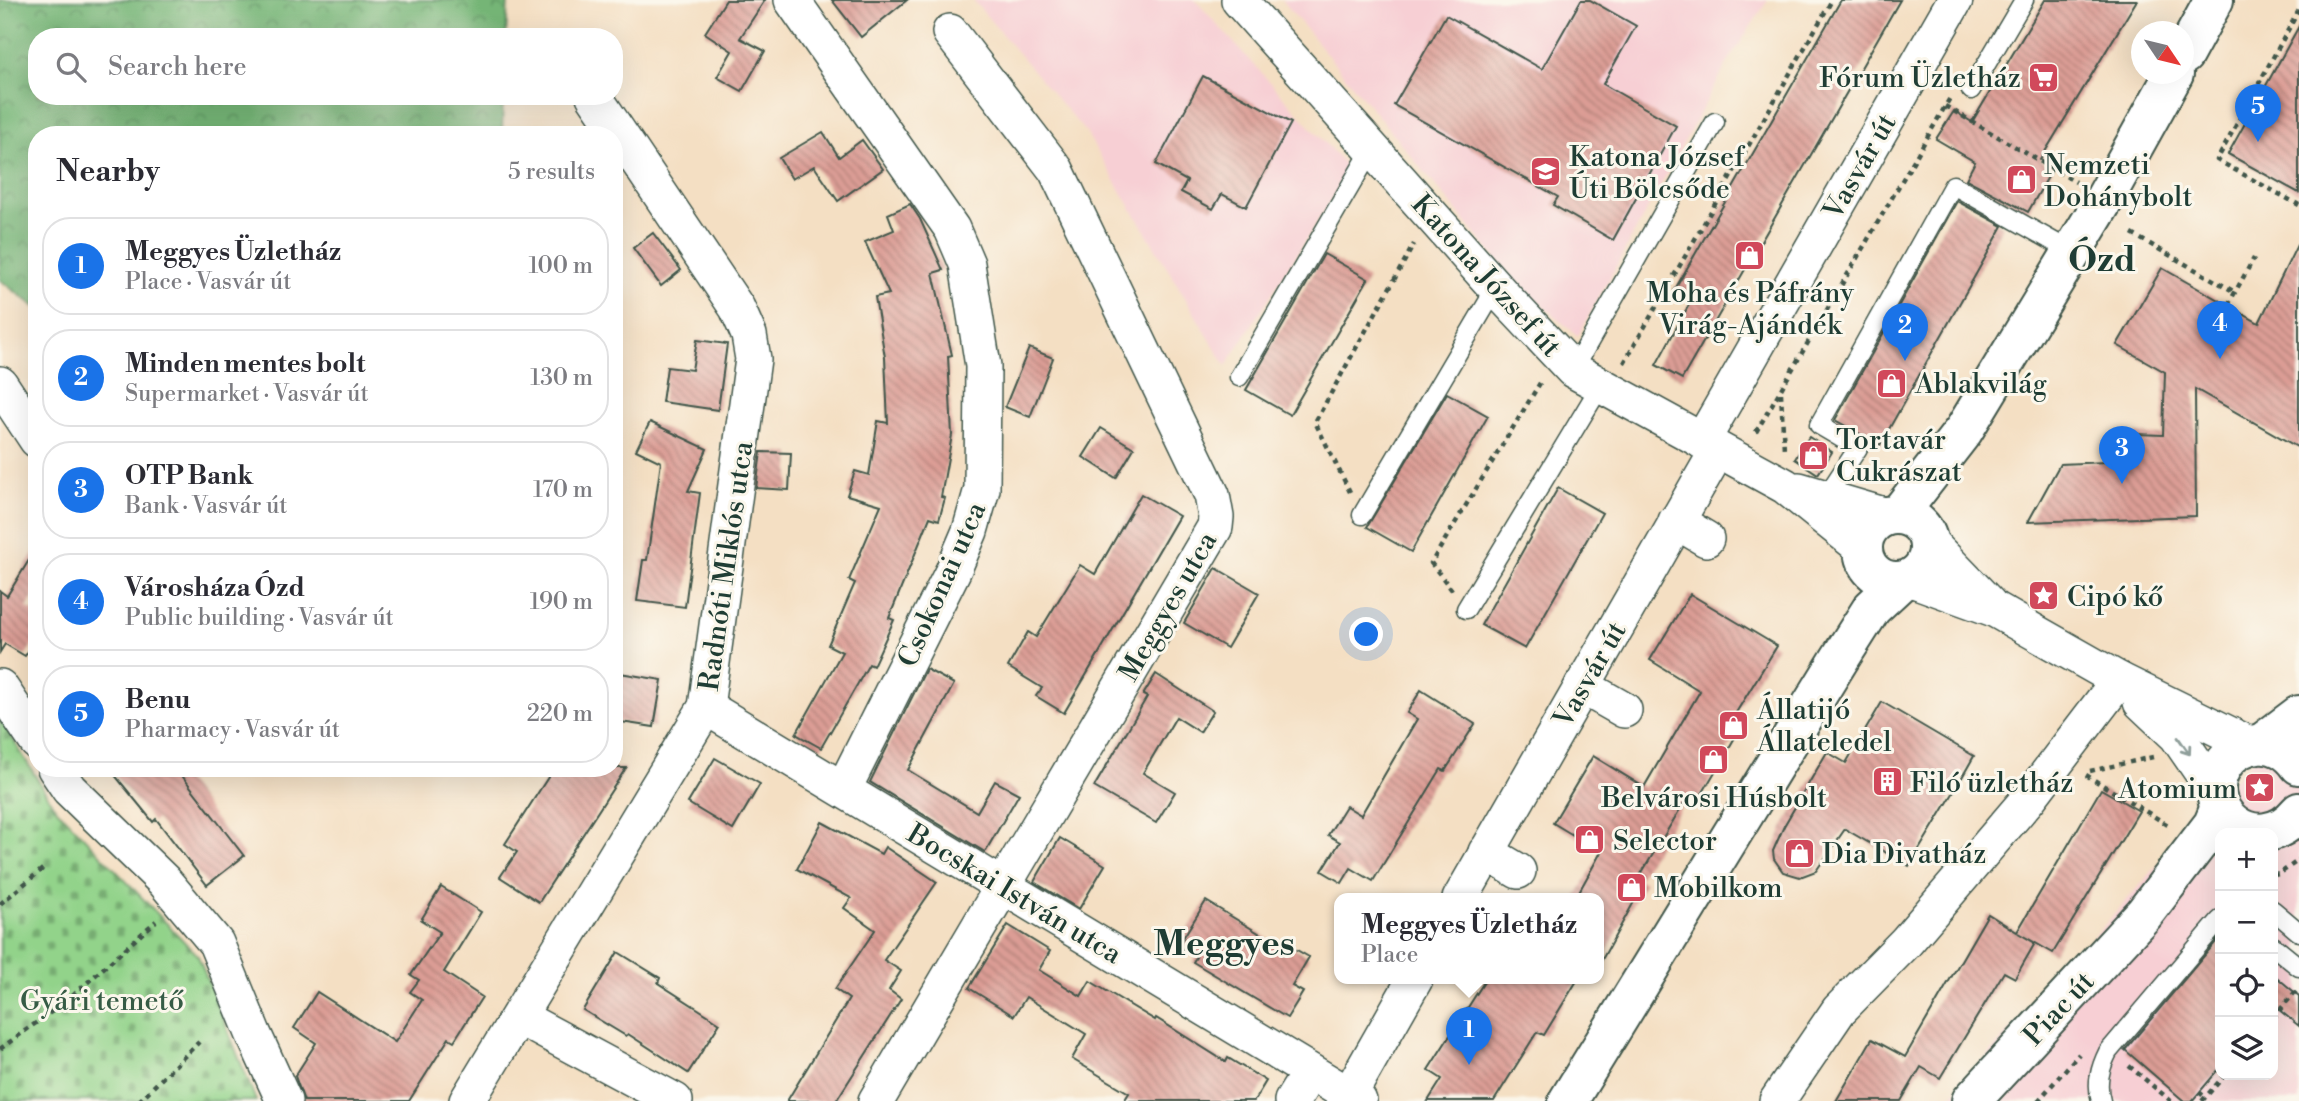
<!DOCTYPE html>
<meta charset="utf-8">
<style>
:root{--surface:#fff;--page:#f2f2f3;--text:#2b2b33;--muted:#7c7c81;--line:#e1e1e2;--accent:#1a73e8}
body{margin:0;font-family:"Libre Bodoni",serif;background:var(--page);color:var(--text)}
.controls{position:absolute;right:21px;bottom:21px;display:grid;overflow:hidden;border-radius:14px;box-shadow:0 7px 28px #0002}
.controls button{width:63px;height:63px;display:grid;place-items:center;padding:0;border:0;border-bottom:2px solid var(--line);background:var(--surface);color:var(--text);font:35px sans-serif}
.compass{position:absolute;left:2131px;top:21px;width:63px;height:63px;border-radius:50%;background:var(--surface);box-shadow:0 7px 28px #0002;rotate:125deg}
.you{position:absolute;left:1367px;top:635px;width:24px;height:24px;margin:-18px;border:5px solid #fff;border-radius:50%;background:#1a73e8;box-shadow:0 0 0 10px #1a73e833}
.badge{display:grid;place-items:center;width:46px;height:46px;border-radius:50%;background:var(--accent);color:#fff;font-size:23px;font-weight:700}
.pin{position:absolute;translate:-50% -58px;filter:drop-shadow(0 2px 4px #0008)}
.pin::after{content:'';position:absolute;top:37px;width:24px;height:21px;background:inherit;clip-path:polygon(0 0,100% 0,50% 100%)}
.popup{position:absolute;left:1334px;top:893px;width:270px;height:91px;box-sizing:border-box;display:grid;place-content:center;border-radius:14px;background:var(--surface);filter:drop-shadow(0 2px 5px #0005);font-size:23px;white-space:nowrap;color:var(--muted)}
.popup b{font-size:26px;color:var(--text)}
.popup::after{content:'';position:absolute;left:50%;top:100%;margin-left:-14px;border:14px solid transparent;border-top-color:var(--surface)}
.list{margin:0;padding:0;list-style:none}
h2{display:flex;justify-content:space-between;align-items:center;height:91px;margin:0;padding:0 28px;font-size:30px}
h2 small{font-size:23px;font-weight:400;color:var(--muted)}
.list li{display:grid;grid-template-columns:46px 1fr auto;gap:21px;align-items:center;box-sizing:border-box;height:98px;margin:0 14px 14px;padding:0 14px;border:2px solid var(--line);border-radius:28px}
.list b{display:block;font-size:26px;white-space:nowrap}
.list p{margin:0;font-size:23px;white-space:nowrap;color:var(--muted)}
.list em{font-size:23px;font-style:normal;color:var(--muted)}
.icon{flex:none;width:38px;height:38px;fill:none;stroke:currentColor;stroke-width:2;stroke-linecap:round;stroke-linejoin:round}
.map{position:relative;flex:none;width:2299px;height:1101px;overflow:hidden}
.search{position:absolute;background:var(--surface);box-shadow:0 7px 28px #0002;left:28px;top:28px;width:595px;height:77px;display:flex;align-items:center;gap:18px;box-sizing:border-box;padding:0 24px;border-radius:28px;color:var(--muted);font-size:26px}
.panel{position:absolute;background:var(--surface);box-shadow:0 7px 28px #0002;left:28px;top:126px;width:595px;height:651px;border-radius:28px}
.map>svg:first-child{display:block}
.built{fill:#f7cfd4;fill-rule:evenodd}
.forest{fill:url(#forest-crowns);stroke:#4a7955;stroke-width:2}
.cemetery{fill:url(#cemetery-stones);stroke:#58885f;stroke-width:2}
.building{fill:url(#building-back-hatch)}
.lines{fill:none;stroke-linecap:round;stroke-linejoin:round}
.service-casing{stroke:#3f5549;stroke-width:21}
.minor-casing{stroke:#3f5549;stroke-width:38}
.tertiary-casing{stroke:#3f5549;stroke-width:42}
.path{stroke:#3f5549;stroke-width:4.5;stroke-dasharray:5 5;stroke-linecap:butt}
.service{stroke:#fff;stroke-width:18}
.minor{stroke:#fff;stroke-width:35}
.tertiary{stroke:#fff;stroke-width:38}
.oneway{stroke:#8f9e9a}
.labels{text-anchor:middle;stroke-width:6;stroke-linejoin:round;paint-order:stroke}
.poi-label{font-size:28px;fill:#1f3d34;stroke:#fbf7ec;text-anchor:start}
.street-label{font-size:28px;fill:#1f3d34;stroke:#fbf7ec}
.park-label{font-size:28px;fill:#365b45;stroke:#fbf7ec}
.district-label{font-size:35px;font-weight:bold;fill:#1f3d34;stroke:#fbf7ec}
</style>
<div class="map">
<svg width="2299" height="1101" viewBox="0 0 2299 1101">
<defs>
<pattern id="forest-crowns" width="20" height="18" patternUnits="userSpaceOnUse" patternTransform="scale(1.75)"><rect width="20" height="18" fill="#75b576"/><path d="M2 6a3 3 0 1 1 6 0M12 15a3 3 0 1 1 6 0" fill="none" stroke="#5f9462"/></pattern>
<pattern id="cemetery-stones" width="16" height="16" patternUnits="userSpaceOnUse" patternTransform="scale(1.75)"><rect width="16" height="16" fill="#92d38a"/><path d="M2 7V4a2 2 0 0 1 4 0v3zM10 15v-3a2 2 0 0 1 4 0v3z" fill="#77ac72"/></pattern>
<pattern id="building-back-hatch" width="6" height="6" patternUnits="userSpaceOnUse" patternTransform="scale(1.75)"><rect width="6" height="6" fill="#dc9d95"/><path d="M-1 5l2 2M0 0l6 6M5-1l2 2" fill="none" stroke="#b2817a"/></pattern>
</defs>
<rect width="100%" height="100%" fill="#fbf7ec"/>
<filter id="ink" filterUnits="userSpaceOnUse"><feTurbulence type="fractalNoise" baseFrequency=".0143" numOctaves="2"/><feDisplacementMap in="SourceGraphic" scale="14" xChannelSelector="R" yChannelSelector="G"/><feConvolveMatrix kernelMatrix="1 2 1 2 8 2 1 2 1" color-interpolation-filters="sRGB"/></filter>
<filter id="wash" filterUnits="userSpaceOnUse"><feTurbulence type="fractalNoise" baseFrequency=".00686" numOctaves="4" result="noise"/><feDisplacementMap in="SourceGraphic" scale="28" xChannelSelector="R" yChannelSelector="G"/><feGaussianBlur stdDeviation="1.57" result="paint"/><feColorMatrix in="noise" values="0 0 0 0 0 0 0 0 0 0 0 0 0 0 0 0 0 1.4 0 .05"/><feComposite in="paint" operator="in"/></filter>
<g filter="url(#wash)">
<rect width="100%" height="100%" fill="#f4dfc3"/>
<!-- built -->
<g class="built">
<polygon points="973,0 1195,0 1350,170 1226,366 1087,134"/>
<polygon points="1282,0 1768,0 1729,60 1578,336 1517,284"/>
<path d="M2299 708V1101H1947ZM2220 833H2273V1075H2220Z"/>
</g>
<!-- forest -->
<polygon class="forest" points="0,0 508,0 506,37 37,37 37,96 503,96 502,135 37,135 37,308 0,280"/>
<!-- cemetery -->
<polygon class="cemetery" points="0,718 53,805 198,956 256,1101 0,1101"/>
<g id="blocks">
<!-- building -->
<g class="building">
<polygon points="726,0 765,0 740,38 765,51 742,91 717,77 732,51 705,33"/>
<polygon points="832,0 907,0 861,37"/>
<polygon points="1581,0 1590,0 1636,26 1603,84 1676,126 1613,240 1553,205 1558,197 1394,105 1446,15 1542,69"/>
<polygon points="1841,0 1900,0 1682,379 1656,365 1691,301 1674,291"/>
<polygon points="2045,0 2137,0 2040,160 2053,168 2028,212 1966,179 1975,162 1936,139 1954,111 1972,122"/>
<polygon points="2299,26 2299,193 2228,154"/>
<polygon points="1203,76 1291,123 1246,207 1222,194 1213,209 1181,192 1187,181 1156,164"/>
<polygon points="823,132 839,157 862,140 883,169 838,201 814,166 792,179 779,158"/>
<polygon points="1957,201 2003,226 1880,445 1835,420"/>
<polygon points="910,204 920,219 943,270 933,273 952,355 948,356 952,435 941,497 945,498 939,520 930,517 889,618 894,620 873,666 869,664 821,748 796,734 842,652 828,645 855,583 849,580 881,505 847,495 855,471 869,475 878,421 888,423 885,357 875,297 889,294 865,242 894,230 888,214"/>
<polygon points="653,233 681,270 661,286 633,248"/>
<polygon points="2299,241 2299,448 2195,389 2196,516 2028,522 2060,464 2131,461 2136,434 2163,435 2165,372 2117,345 2162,268 2259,323"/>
<polygon points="1324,254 1368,279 1290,415 1246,390"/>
<polygon points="697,340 727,344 718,410 662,402 667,367 692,370"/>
<polygon points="1029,348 1053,358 1030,417 1005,407"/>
<polygon points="1447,393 1488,416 1411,552 1367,527"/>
<polygon points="650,422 707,449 688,491 700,493 685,607 637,601 643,560 647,560 661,462 636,450"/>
<polygon points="1101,428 1134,448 1116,478 1083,457"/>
<polygon points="1809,437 1832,452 1818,474 1795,459"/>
<polygon points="761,452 791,453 789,490 756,488"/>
<polygon points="1558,488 1602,513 1525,649 1481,625"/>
<polygon points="1141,494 1179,516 1064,713 1036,696 1042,688 1008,667 1028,632 1036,637 1080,565 1095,574"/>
<polygon points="37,547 37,591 27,608 37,614 37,638 25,656 5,644 0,652 0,591 7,596"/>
<polygon points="1216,568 1259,593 1227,648 1184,623"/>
<polygon points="1690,594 1777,646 1734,716 1744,722 1695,806 1685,801 1638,879 1645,882 1599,965 1599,899 1575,899 1601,852 1553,823 1593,756 1644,787 1700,691 1650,660"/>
<polygon points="926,669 954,684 908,770 977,812 995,781 1019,794 985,852 870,782"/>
<polygon points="614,672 662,680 654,727 614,721"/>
<polygon points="1156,674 1213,711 1200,732 1176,717 1143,773 1175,792 1156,823 1094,787 1147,697 1143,695"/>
<polygon points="1421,690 1475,724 1445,771 1441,769 1373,881 1351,868 1342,883 1322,871 1340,842 1328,835 1346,806 1361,815 1417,719 1407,713"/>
<polygon points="1882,702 1974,756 1952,795 1909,866 1845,829 1816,871 1800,877 1783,872 1774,859 1773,851 1784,826 1827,752 1846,763"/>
<polygon points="715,758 760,784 733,830 688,803"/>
<polygon points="109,768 176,768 244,856 207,885 156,819 153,822"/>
<polygon points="554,768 626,768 539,902 500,877 517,852 505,844"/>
<polygon points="2101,789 2139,811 2053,953 2018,933 2035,943 2015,978 2004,972 1940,1078 1921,1067 1901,1101 1836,1101 1872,1039 1905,1057 1988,914 2017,932"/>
<polygon points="822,822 881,854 885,847 937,882 884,960 901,971 889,990 901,999 836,1101 787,1101 849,999 835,989 875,930 844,908 851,898 797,869"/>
<polygon points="1060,838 1105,865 1079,909 1034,882"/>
<polygon points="441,887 481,912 444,972 482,997 454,1041 449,1038 409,1101 304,1101 295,1076 316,1043 294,1028 317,992 395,1042 422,1000 410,992 419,980 411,975 440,932 421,920"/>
<polygon points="1206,901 1272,941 1274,937 1309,957 1292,986 1303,992 1287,1018 1193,962 1196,957 1178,946"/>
<polygon points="1008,925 1050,951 1039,970 1081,996 1090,981 1155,1020 1156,1018 1226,1062 1228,1058 1266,1081 1254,1101 1124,1101 1129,1093 1072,1059 1086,1034 1026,997 1014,1016 969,988"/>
<polygon points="2220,937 2220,1068 2192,1101 2184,1101 2125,1050"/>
<polygon points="618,952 660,978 658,983 720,1023 688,1073 628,1034 626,1036 583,1010"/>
<polygon points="2273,974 2299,996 2299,1026 2273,1005"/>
<polygon points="1486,979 1578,979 1544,1035 1537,1032 1494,1101 1428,1101 1442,1079 1428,1070"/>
</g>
</g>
</g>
<g filter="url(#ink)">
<use href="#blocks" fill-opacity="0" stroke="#3f5549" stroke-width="2"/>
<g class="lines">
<defs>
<g id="service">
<polyline points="1971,90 2024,0"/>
<polyline points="1573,370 1715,122"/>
<polyline points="1239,377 1372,149"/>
<polyline points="1833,486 1858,448 1819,425 1953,185 2072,252"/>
<polyline points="1362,515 1496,288"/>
<polyline points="1466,609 1601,385"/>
<polyline points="2273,910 2299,932"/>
<polyline points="2273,946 2299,967"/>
<path d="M2101 1101C2096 1083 2100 1068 2108 1052L2220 920"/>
</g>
<g id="minor">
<polyline points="792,0 952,229 967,264 983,366 982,489 970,531 953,571 844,788"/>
<polyline points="1239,0 1506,299 1573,370 1785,486 1863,549"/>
<polyline points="0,384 37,440"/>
<polyline points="1702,441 1955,0"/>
<polyline points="1799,490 1887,516"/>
<polyline points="1676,521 1706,539"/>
<polyline points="1929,542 1989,604"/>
<polyline points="1911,579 1994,609 2119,680 2251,745"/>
<polyline points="1582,686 1624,710"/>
<polyline points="0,687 37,742"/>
<polyline points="2141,702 2177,736 2217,794"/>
<polyline points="706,707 1359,1101"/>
<polyline points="55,768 69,789 164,881 216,943 253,1033 284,1101"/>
<polyline points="1486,852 1518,871"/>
<polyline points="1460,899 1718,450"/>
<polyline points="519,1017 675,1101"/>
<polyline points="1349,1095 1415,979"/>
<polyline points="467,1101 706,707 753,359 749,335 737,308 594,96"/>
<polyline points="876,1101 1215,527 1216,517 1212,495 1056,170 950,32"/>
<polyline points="1292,1101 1310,1072"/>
<polyline points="1777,1101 1839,1010 1906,942 2029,798 2119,680"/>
</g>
<g id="tertiary">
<polyline points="2184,55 2214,0"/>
<circle cx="1896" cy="548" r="33"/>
<polyline points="1898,515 1964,430 2105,198 2174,74"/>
<polyline points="2262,743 2299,715"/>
<path d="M2299 765C2290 752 2275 742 2258 744 2246 745 2234 751 2226 761 2191 807 2256 864 2299 812"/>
<polyline points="1568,1101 1839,660 1872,608 1900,582"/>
<polyline points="1971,1101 2144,914 2213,824 2220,807"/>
</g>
</defs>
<!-- service casing -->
<use href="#service" class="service-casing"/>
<!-- minor casing -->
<use href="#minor" class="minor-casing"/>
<!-- tertiary casing -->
<use href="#tertiary" class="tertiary-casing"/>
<!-- path -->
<g class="path">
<polyline points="2299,10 2217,160 2299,205"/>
<polyline points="1945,106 2076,182"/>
<polyline points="2132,234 2235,292"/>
<polyline points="2228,305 2254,258"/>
<polyline points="1624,363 1832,0"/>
<polyline points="1781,393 1784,450"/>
<polyline points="1756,432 1950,98"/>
<polyline points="1350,492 1315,422 1414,244"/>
<polyline points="1452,590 1431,563 1540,383"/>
<polyline points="2090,771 2153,757"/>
<polyline points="2086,775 2168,825"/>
<polyline points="2273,875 2279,874 2299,860"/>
<polyline points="0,904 45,867"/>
<polyline points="2273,1018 2296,991"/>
<polyline points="0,1049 69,999 156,921"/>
<polyline points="2129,1066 2171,1101"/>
<polyline points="2199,1092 2205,1097"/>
<polyline points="139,1101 199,1042"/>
<polyline points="2038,1101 2079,1054"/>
<polyline points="2202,1101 2225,1075"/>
</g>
<!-- service -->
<use href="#service" class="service"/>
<!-- minor -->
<use href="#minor" class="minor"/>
<!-- tertiary -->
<use href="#tertiary" class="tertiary"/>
</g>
<!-- one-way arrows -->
<defs><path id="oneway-shaft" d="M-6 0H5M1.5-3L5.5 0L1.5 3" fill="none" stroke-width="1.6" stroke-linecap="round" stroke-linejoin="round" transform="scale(1.75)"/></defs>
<use class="oneway" href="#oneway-shaft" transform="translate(2184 746) rotate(55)"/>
</g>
<!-- icons -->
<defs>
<symbol id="supermarket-square" viewBox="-11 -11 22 22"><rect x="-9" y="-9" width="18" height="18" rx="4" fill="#d1495b" stroke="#fbf7ec"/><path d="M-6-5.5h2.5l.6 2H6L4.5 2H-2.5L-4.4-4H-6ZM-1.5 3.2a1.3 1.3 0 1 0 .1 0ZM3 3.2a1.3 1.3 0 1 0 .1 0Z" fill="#fff"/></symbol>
<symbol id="school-square" viewBox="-11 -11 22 22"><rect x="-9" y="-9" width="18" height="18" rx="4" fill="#d1495b" stroke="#fbf7ec"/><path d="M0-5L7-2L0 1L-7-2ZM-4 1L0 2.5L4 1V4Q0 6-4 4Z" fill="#fff"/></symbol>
<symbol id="shop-square" viewBox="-11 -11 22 22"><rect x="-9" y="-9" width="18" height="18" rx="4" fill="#d1495b" stroke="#fbf7ec"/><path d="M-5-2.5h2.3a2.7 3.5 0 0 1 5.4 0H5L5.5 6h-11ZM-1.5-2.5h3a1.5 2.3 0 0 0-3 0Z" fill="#fff"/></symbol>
<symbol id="sight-square" viewBox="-11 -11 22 22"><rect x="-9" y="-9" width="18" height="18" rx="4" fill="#d1495b" stroke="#fbf7ec"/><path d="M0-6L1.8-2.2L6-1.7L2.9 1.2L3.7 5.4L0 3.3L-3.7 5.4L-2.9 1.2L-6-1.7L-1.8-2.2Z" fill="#fff"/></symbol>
<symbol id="building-square" viewBox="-11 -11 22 22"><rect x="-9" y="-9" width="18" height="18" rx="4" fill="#d1495b" stroke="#fbf7ec"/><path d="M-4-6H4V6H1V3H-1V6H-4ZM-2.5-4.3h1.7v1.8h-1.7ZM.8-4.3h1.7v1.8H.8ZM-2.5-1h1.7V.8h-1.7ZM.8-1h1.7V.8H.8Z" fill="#fff"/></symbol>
</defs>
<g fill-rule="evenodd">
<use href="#supermarket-square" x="2026" y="60" width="35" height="35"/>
<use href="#school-square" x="1528" y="154" width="35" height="35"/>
<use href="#shop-square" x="2004" y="162" width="35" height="35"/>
<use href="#shop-square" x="1732" y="238" width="35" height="35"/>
<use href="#shop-square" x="1874" y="366" width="35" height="35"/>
<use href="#shop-square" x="1796" y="438" width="35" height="35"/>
<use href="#sight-square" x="2026" y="578" width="35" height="35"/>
<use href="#shop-square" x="1716" y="708" width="35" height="35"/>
<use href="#shop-square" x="1696" y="742" width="35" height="35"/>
<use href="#building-square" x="1870" y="764" width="35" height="35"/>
<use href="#sight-square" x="2242" y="770" width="35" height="35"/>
<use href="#shop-square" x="1572" y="822" width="35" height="35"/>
<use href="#shop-square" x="1782" y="836" width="35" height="35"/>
<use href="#shop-square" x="1614" y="870" width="35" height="35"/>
</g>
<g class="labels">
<!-- poi labels -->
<g class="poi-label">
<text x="2021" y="87" text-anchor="end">Fórum Üzletház</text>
<text x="1569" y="166">Katona József<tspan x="1569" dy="32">Úti Bölcsőde</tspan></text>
<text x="2044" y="174">Nemzeti<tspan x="2044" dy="32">Dohánybolt</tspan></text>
<text x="1750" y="302" text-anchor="middle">Moha és Páfrány<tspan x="1750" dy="32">Virág-Ajándék</tspan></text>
<text x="1915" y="393">Ablakvilág</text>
<text x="1836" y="449">Tortavár<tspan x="1836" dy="32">Cukrászat</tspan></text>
<text x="2067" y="606">Cipó kő</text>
<text x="1757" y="719">Állatijó<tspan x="1757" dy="32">Állateledel</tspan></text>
<text x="1910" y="792">Filó üzletház</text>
<text x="2237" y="798" text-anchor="end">Atomium</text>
<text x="1714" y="807" text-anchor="middle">Belvárosi Húsbolt</text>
<text x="1613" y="850">Selector</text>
<text x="1822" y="863">Dia Divatház</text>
<text x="1654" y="897">Mobilkom</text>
</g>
<!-- street labels -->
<g class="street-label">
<text transform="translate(1859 166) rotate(-60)" y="10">Vasvár út</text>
<text transform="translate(1487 275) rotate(48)" y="10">Katona József út</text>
<text transform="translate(725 566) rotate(-82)" y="10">Radnóti Miklós utca</text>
<text transform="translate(941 584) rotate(-66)" y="10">Csokonai utca</text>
<text transform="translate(1167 606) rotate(-60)" y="10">Meggyes utca</text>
<text transform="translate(1589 674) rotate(-60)" y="10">Vasvár út</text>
<text transform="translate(1015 893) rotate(31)" y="10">Bocskai István utca</text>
<text transform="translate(2058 1008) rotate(-47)" y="10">Piac út</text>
</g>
<!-- park labels -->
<g class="park-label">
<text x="102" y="1010">Gyári temető</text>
</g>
<!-- district labels -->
<g class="district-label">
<text x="2102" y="271">Ózd</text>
<text x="1224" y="955">Meggyes</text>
</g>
</g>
</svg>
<div class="controls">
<button>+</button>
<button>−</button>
<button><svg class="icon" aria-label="locate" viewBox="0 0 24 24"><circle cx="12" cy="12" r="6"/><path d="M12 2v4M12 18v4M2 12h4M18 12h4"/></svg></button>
<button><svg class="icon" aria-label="layers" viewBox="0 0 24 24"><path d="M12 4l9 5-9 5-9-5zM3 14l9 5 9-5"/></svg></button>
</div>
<svg class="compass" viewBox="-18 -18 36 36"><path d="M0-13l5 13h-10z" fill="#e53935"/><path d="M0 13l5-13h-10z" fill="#7c7c81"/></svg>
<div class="you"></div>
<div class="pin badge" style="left:1469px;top:1065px">1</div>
<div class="popup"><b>Meggyes Üzletház</b>Place</div>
<div class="pin badge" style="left:1905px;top:361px">2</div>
<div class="pin badge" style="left:2122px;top:484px">3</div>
<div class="pin badge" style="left:2220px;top:359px">4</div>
<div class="pin badge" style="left:2258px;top:142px">5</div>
<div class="search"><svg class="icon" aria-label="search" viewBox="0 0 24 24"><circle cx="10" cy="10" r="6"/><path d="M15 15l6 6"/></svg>Search here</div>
<section class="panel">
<h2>Nearby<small>5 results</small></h2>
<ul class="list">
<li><span class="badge">1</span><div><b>Meggyes Üzletház</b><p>Place · Vasvár út</p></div><em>100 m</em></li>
<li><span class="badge">2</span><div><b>Minden mentes bolt</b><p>Supermarket · Vasvár út</p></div><em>130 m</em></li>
<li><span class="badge">3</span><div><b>OTP Bank</b><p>Bank · Vasvár út</p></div><em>170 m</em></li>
<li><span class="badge">4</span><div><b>Városháza Ózd</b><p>Public building · Vasvár út</p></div><em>190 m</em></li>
<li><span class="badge">5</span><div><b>Benu</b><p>Pharmacy · Vasvár út</p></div><em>220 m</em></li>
</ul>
</section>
</div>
